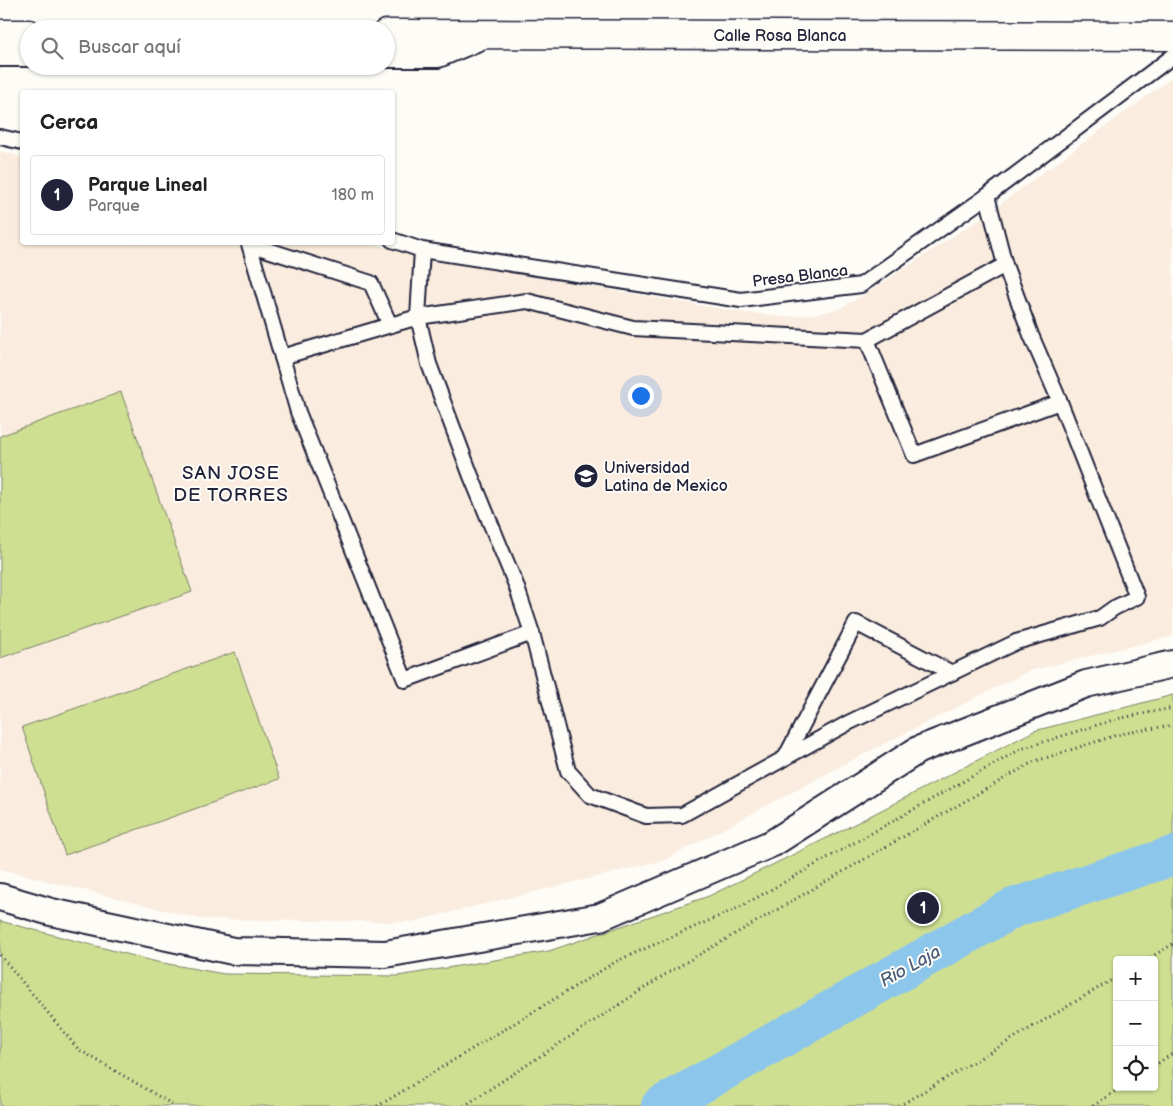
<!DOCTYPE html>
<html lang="es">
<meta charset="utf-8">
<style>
:root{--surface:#fff;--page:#f6f6f6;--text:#222;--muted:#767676;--line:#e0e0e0;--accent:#22223b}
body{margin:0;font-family:"Balsamiq Sans",sans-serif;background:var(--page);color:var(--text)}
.controls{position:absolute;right:15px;bottom:15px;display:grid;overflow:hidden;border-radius:5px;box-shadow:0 1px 4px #0004}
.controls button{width:45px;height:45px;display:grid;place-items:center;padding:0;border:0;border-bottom:1px solid var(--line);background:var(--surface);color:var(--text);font:25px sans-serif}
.you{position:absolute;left:640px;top:395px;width:18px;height:18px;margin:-12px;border:4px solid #fff;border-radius:50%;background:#1a73e8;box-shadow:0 0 0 8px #1a73e833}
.badge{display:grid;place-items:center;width:32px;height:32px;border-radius:50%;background:var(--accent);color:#fff;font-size:16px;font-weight:700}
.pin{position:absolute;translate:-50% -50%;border:2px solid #fff;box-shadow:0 1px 5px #0006}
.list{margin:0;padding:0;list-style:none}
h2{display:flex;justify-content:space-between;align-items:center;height:65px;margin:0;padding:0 20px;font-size:21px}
h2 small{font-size:16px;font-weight:400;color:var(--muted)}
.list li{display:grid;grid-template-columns:32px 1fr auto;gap:15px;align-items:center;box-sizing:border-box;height:80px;margin:0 10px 10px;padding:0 10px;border:1px solid var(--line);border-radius:5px}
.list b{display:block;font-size:19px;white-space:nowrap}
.list p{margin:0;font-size:16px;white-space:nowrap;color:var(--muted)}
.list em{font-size:16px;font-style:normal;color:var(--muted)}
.icon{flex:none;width:28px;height:28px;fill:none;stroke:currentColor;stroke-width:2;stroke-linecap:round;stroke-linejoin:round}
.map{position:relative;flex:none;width:1173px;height:1106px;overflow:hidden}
.search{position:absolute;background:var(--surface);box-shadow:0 1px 4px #0004;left:20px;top:20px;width:375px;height:55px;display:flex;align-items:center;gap:12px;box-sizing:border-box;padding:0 18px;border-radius:28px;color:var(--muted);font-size:19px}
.panel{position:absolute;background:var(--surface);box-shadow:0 1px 4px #0004;left:20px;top:90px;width:375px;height:155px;border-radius:5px}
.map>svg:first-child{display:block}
.built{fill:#faecde}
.green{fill:#cfdf92;stroke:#788066;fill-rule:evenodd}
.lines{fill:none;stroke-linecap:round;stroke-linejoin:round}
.river{stroke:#8cc6eb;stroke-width:40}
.service-casing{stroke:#22223b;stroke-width:18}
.minor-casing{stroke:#22223b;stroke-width:30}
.primary-casing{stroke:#22223b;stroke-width:31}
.path{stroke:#22223b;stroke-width:3;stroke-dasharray:1 4;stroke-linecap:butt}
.service{stroke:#fdfcf7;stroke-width:14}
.minor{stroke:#fdfcf7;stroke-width:26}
.primary{stroke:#fdfcf7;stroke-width:28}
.labels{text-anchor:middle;stroke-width:4;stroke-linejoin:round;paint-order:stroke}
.street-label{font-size:16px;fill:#22223b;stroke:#fdfcf7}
.poi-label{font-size:16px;fill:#22223b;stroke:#fdfcf7;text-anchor:start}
.water-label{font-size:18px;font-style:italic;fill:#475b79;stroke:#fdfcf7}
.quarter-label{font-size:19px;letter-spacing:1px;fill:#22223b;stroke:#fdfcf7}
</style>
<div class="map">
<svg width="1173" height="1106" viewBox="0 0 1173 1106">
<rect width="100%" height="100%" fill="#fdfcf7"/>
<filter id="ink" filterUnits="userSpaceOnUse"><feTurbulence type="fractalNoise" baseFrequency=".02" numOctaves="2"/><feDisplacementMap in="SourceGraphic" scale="10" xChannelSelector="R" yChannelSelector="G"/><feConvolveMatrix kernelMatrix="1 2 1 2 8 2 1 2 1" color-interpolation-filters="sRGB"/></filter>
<g filter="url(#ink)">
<!-- built -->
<polygon class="built" points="1173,77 1173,636 1029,671 858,757 665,860 411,922 200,919 0,869 0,151 22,157 22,242 371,243 414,256 739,312 785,317 814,314 839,309 867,293 984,216"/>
<!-- green -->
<g class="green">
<polygon points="121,392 192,592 0,658 0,436"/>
<polygon points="235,652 279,779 65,855 22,727"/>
<path d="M1173 695V1106H0V921L157 962 224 974 398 976 549 951 709 896 839 832 1034 731ZM1117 960H1154V1087H1117Z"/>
</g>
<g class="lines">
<!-- river -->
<polyline class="river" points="661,1106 1013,908 1173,856"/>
<defs>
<g id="service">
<polyline points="0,137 22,142"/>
<polyline points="392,240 422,250 741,300 861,285 987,196 1173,56"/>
<polyline points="422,250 418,317 429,364 471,476 516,585 532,633 568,771 590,795 646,816 682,815 848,723 1016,642 1100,618 1114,608 1137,597 1060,402 1031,335 1005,265 987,196"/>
<polyline points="390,325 371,283 249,244 298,412 405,680 532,633"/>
<polyline points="867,340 914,455 1060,402"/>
<polyline points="282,357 418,317 527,301 633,328 867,340 1005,265"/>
<polyline points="785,758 856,623 952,673"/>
</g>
<g id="minor">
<polyline points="0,53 29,53"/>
<polyline points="386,54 438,54 483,35"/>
<polyline points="0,897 51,912 233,951 385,954 600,917 773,843 918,750 1086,684 1173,664"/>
</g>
<g id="primary">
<polyline points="0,34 29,34"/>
<polyline points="386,34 1173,36"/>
</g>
</defs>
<!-- service casing -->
<use href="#service" class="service-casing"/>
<!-- minor casing -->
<use href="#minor" class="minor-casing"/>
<!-- primary casing -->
<use href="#primary" class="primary-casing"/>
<!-- path -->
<g class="path">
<polyline points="48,68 311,66"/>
<polyline points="0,955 78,1049 175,1106"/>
<polyline points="1146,960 1173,944"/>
<polyline points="1154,1066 1173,1053"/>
<polyline points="377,1106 383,1103 617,961 740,907 1021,749 1116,719 1173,708"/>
<polyline points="464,1106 669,972 1033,762 1120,734 1173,725"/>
<polyline points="899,1106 1117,977"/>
<polyline points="1093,1106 1122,1087"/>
</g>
<!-- service -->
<use href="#service" class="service"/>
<!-- minor -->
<use href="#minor" class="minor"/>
<!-- primary -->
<use href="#primary" class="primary"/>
</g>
</g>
<!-- icons -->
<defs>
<symbol id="university-disc" viewBox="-11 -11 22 22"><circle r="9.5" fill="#22223b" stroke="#fdfcf7"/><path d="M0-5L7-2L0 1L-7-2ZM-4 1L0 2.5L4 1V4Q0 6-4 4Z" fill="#fff"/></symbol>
</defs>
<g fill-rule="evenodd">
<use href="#university-disc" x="572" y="462" width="28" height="28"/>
</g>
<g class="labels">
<!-- street labels -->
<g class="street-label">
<text x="780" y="41">Calle Rosa Blanca</text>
<text transform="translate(800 275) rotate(-7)" y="6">Presa Blanca</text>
</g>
<!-- poi labels -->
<g class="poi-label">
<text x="604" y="473">Universidad<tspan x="604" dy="18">Latina de Mexico</tspan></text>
</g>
<!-- water labels -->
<g class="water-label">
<text transform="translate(910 966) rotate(-29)" y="6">Rio Laja</text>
</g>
<!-- quarter labels -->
<g class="quarter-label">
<text x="231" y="479">SAN JOSE<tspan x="231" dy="22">DE TORRES</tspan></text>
</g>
</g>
</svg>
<div class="controls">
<button>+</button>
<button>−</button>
<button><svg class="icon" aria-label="locate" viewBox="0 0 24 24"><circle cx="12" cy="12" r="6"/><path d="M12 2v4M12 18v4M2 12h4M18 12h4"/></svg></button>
</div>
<div class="you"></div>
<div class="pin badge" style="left:923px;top:908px">1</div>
<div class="search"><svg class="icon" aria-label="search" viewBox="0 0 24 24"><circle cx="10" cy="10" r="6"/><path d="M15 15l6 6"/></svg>Buscar aquí</div>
<section class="panel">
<h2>Cerca<small></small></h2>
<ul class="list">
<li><span class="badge">1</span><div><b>Parque Lineal</b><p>Parque</p></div><em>180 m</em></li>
</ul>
</section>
</div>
